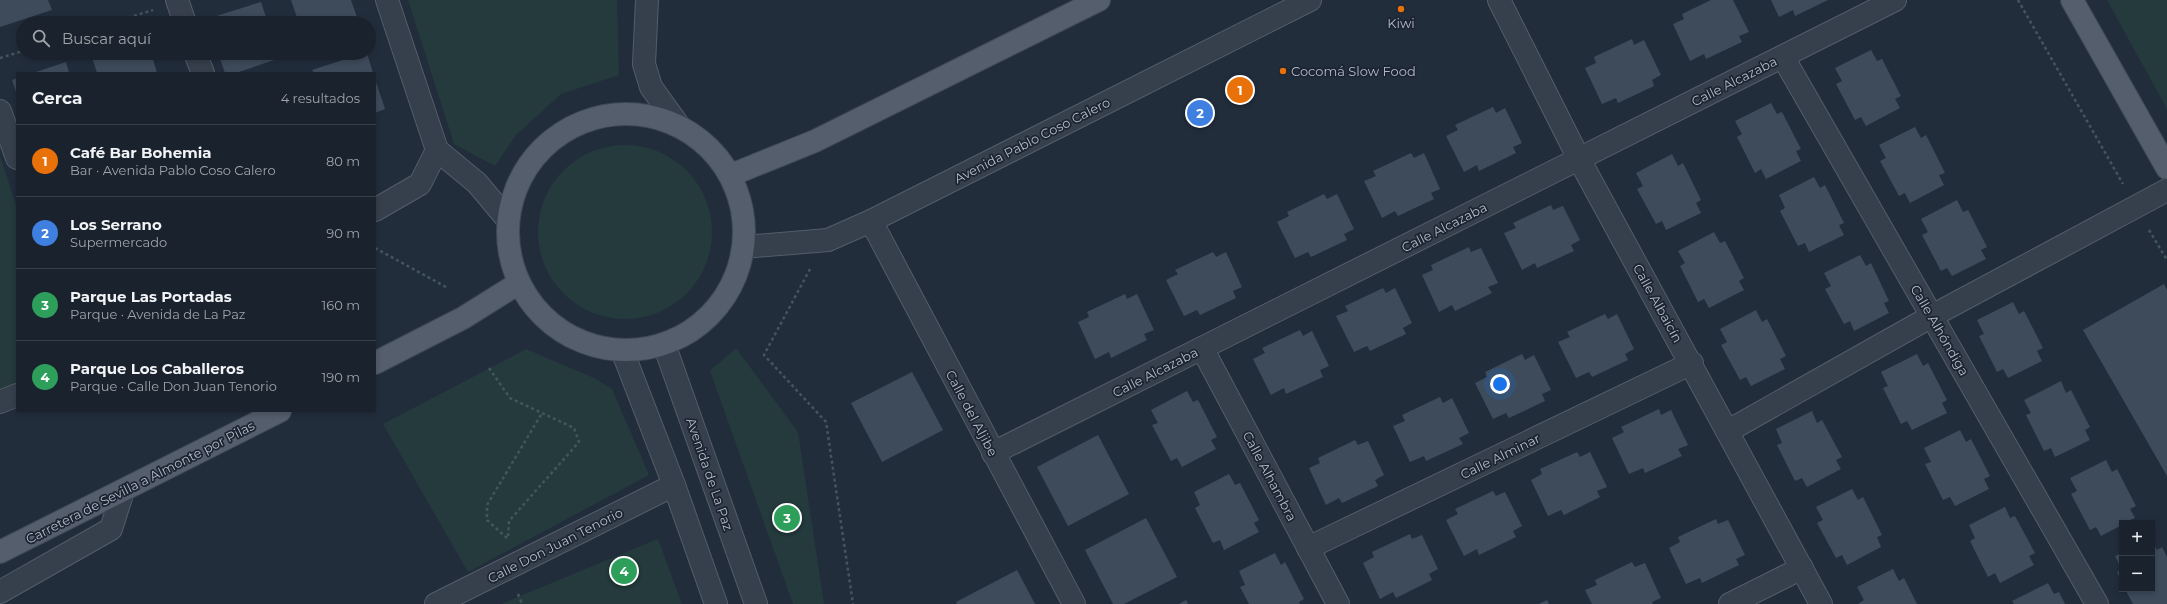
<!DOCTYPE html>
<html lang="es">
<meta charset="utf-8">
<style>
:root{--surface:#1a222d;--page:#232a35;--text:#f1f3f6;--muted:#9fa4aa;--line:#383f49;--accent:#bca0f2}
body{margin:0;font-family:Montserrat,sans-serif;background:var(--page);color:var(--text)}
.controls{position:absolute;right:12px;bottom:12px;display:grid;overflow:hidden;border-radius:0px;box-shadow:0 2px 6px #0003}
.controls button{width:36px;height:36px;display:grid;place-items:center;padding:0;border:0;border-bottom:1px solid var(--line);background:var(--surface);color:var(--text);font:20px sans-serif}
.you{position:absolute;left:1500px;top:384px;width:14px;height:14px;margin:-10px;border:3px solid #fff;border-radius:50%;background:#1a73e8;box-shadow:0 0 0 6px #1a73e833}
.badge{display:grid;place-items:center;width:26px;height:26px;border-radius:50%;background:var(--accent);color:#fff;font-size:13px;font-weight:700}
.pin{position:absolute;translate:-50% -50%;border:2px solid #fff;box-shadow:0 1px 4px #0006}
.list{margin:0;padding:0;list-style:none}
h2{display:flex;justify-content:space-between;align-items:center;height:52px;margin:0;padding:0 16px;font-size:17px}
h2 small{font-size:13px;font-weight:400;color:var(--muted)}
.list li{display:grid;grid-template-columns:26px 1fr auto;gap:12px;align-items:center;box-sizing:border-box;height:72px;padding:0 16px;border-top:1px solid var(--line)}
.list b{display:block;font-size:15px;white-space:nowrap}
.list p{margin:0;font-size:13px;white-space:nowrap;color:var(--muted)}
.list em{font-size:13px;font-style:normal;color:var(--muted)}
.icon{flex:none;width:22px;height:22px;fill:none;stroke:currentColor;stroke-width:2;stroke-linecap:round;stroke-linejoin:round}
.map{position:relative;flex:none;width:2167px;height:604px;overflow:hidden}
.search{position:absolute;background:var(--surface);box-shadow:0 2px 6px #0003;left:16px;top:16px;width:360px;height:44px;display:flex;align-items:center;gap:10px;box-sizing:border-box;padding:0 14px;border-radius:22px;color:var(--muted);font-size:15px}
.panel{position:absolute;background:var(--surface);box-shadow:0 2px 6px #0003;left:16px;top:72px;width:360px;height:340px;border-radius:0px}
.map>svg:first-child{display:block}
.green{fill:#243a3d}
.building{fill:#3e4b5b}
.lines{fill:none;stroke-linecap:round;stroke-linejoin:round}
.minor-casing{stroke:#545d6a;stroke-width:24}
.major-casing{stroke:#3f4855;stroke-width:24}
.path{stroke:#42575a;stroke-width:2.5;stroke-dasharray:3 3;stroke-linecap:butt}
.minor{stroke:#363f4c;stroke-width:22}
.major{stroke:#545e6c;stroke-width:22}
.food-dot{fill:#e8710a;stroke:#1c2431;stroke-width:1.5}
.labels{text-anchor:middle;stroke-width:3.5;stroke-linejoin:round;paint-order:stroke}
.poi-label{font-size:13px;fill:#b2bac8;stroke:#1c2431}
.street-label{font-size:13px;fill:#b2bac8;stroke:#1c2431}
</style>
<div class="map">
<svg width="2167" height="604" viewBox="0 0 2167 604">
<rect width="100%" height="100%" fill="#222d3c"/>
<!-- green -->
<g class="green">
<polygon points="408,0 617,0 619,75 561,94 516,135 495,166 454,144"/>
<polygon points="2107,0 2167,0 2167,109"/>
<circle cx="625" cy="232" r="87"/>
<polygon points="0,156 17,208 17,383 0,389"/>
<polygon points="736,348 798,432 824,604 793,604 710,371"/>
<polygon points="526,349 594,378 612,389 649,475 468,572 383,424"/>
<polygon points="658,539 682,604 501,604"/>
</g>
<!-- building -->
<g class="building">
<polygon points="0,0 48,0 52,10 0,27"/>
<polygon points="291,0 351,0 359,23 299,23"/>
<polygon points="1711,0 1733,0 1749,32 1739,36 1742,42 1706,59 1704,54 1690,61 1673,24 1684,19 1682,14"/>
<polygon points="1771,0 1828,0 1795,16 1793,10 1779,17"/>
<polygon points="261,2 268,23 208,23 207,19"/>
<polygon points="1632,39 1634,45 1644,40 1661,75 1652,80 1654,86 1618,103 1616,98 1602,104 1585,68 1596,63 1594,57"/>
<polygon points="1871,50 1877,61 1882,59 1901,96 1895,99 1900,108 1866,126 1861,117 1855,120 1836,84 1842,81 1835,68"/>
<polygon points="95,53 151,53 157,73 97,73 91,54"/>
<polygon points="218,53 278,53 280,58 236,73 225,73"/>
<polygon points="364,53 367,53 373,73 314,73 312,70"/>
<polygon points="66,62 69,73 33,73"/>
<polygon points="17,78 17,95 12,80"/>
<polygon points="375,79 385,109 375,113"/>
<polygon points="1771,103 1777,114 1782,112 1801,149 1796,151 1801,161 1766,179 1761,169 1755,173 1737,137 1742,134 1735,121"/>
<polygon points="1493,107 1496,113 1505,108 1522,143 1513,147 1516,153 1479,171 1477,165 1464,172 1446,136 1458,130 1455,125"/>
<polygon points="1915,127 1921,138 1926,135 1945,173 1939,175 1944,185 1910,203 1905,193 1899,196 1880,161 1886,158 1879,145"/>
<polygon points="1411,153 1414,158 1424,153 1440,189 1431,193 1434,199 1398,216 1395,211 1382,218 1364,181 1376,176 1373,171"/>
<polygon points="1672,154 1678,166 1683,163 1701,200 1696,203 1701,213 1666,230 1662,221 1656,224 1637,189 1643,186 1636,173"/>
<polygon points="1814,177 1820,188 1825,185 1844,223 1839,225 1844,235 1809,252 1805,243 1798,246 1780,211 1785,208 1779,195"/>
<polygon points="1324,194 1327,199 1337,194 1354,229 1344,234 1347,240 1311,257 1308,252 1295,258 1277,222 1289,216 1287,212"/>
<polygon points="1957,200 1963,212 1968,210 1987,247 1981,250 1986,259 1952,276 1947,268 1941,271 1922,235 1928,232 1921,219"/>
<polygon points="1551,205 1553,210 1563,206 1580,240 1571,245 1574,251 1537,268 1535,263 1522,270 1504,233 1516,228 1513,223"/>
<polygon points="1714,232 1720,243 1725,241 1744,278 1739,281 1744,290 1709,308 1704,299 1698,302 1680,266 1685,263 1678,251"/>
<polygon points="1469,247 1471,252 1481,248 1498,283 1488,287 1492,293 1455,311 1452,305 1439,312 1422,275 1433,270 1431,265"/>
<polygon points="1213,252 1216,257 1226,252 1242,287 1233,291 1236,298 1200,315 1197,310 1184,316 1166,280 1178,274 1175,270"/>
<polygon points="1860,255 1866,266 1871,263 1889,301 1884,303 1889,313 1854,331 1850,321 1844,324 1825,289 1831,286 1824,273"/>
<polygon points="2164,284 2167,290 2167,476 2083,330"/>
<polygon points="1383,288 1386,293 1395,288 1412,323 1403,328 1406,334 1370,351 1367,346 1354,352 1336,316 1348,311 1345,306"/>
<polygon points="1125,294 1127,299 1137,294 1154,330 1144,334 1147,340 1111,358 1109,352 1095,359 1078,322 1089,317 1087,312"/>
<polygon points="2013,302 2019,314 2024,311 2043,348 2037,351 2042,361 2008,378 2003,369 1997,372 1979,336 1984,334 1977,320"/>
<polygon points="1756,310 1762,322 1767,319 1786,356 1780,359 1785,369 1751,386 1746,377 1740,380 1721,345 1727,342 1720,329"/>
<polygon points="1605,314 1608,319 1617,314 1634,349 1625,354 1628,360 1592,377 1589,372 1576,378 1558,342 1570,337 1567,332"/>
<polygon points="1300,330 1303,336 1312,331 1329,366 1320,370 1323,377 1286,394 1284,388 1271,395 1253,359 1265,353 1262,348"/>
<polygon points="1522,354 1525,360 1534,355 1551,390 1542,394 1545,401 1509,418 1506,413 1493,419 1475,383 1487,377 1485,372"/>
<polygon points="1917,354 1923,366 1928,363 1947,400 1942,403 1947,413 1912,430 1907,421 1901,424 1883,388 1888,386 1881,372"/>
<polygon points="912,372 943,430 882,462 851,403"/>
<polygon points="2061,381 2066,393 2071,390 2090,427 2085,430 2090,440 2055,457 2051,448 2044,451 2026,415 2031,413 2024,400"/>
<polygon points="1187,391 1193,402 1198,400 1217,437 1211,440 1216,449 1182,467 1177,458 1171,461 1152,425 1158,423 1151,410"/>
<polygon points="1440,397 1443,403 1452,398 1469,433 1459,438 1463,444 1426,461 1424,456 1410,462 1393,426 1405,421 1402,415"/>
<polygon points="1659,409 1661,415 1671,410 1688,445 1678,449 1682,456 1645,473 1643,468 1629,474 1612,438 1624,432 1621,427"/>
<polygon points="1812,411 1817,423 1822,420 1842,457 1836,460 1841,469 1807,487 1802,478 1795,481 1777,445 1782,443 1776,429"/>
<polygon points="1960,430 1966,442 1971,439 1990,476 1984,479 1989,489 1955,506 1950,497 1943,500 1925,464 1931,462 1924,448"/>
<polygon points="1098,435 1129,494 1068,526 1037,467"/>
<polygon points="1355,440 1358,445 1368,441 1384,475 1375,480 1378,486 1342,503 1339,498 1326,505 1309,468 1320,463 1318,458"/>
<polygon points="1577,452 1580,457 1590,452 1607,487 1597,491 1600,497 1564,515 1561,510 1548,516 1531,480 1542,474 1540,469"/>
<polygon points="2106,460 2112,472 2117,469 2136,506 2130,509 2135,518 2122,523 2122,525 2101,536 2096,527 2090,530 2071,494 2077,491 2070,478"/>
<polygon points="1229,474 1235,485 1240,483 1259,520 1254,523 1259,532 1224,550 1220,540 1213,543 1195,508 1200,505 1194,492"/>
<polygon points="1852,489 1858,500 1863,497 1882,535 1877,537 1881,547 1847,565 1842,555 1836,558 1817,523 1823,520 1816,507"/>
<polygon points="1493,491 1496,496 1505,492 1522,526 1513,531 1516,537 1479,555 1477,549 1464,556 1446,520 1458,514 1455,509"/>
<polygon points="2005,507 2010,518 2015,516 2035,553 2029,556 2034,565 2000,583 1995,573 1988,577 1970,541 1975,538 1969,525"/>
<polygon points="1146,518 1177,577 1124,604 1113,604 1085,550"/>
<polygon points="1716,519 1718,524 1728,520 1745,555 1736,559 1739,565 1702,583 1700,578 1686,584 1669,548 1680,542 1678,537"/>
<polygon points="1410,534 1412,539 1422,535 1438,569 1429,574 1432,580 1396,598 1393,592 1380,599 1363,563 1374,557 1372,552"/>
<polygon points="2152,540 2157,550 2162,547 2167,557 2167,604 2133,604 2125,589 2152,589"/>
<polygon points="1275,553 1281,565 1285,562 1304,599 1299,602 1300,604 1249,604 1240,587 1245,585 1239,571"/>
<polygon points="2122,553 2122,570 2115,556"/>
<polygon points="1632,562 1635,567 1645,563 1661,598 1652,602 1653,604 1592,604 1585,590 1597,585 1595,580"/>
<polygon points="1893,569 1899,581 1904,578 1917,604 1858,604 1864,600 1857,587"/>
<polygon points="1017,570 1035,604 957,604 956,602"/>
<polygon points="2122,570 2122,583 2117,572"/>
<polygon points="2048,583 2054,594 2059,592 2065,604 2014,604 2012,601"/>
<polygon points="1186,600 1188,604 1179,604"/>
<polygon points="1547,600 1549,604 1539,604"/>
</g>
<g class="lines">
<defs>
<g id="minor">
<polyline points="177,0 185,23"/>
<polyline points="387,0 437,150 477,183 508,220"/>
<polyline points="647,0 644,64 651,87 679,126"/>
<polyline points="1499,0 1579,159 1821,604"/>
<polyline points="195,53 203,73"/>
<polyline points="1783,57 2097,604"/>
<polyline points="0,111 17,158"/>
<polyline points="375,210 420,184 437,150"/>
<polyline points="871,221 1074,604"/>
<polyline points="744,247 828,240 871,221 1310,0"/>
<polyline points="664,344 756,604"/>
<polyline points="1202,348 1338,604"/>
<polyline points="622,350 674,485 716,604"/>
<polyline points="0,402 17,395"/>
<polyline points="1728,431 1932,316 2167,190"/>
<polyline points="993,453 1895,0"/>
<polyline points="1308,548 1692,363"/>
<polyline points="0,592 111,529 123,491"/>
<polyline points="436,604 674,485"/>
<polyline points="1730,604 1802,568"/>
</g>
<g id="major">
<polyline points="2072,0 2167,168"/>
<circle cx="626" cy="232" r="118"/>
<polyline points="731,175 815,141 1099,0"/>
<polyline points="375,363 463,318 519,283"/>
<polyline points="0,552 280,411"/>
</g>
</defs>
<!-- minor casing -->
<use href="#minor" class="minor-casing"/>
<!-- major casing -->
<use href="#major" class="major-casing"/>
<!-- path -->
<g class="path">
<polyline points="2018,0 2123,184"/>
<polyline points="111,23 153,10"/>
<polyline points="0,58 23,51"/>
<polyline points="2149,230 2167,260"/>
<polyline points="375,248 446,287"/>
<polyline points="810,269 764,355 826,422 853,604"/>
<polyline points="489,368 510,398 574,428 579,442 509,521 508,537"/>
<polyline points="507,538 487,520 487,505 542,413"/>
<polyline points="518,594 522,604"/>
</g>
<!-- minor -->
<use href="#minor" class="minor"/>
<!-- major -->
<use href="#major" class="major"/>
</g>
<!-- markers -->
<g class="food-dot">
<circle cx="1401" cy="9" r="4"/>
<circle cx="1283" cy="71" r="4"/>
</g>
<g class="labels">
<!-- poi labels -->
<g class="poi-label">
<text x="1401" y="28">Kiwi</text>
<text x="1291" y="76" text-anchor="start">Cocomá Slow Food</text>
</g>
<!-- street labels -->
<g class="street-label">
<text transform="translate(1734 81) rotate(-27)" y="5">Calle Alcazaba</text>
<text transform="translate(1032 140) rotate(-27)" y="5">Avenida Pablo Coso Calero</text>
<text transform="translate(1444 227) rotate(-27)" y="5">Calle Alcazaba</text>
<text transform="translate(1658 303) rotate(61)" y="5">Calle Albaicín</text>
<text transform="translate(1940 330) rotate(60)" y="5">Calle Alhóndiga</text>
<text transform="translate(1155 372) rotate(-27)" y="5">Calle Alcazaba</text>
<text transform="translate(972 413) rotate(62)" y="5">Calle del Aljibe</text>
<text transform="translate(1500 456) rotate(-26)" y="5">Calle Alminar</text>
<text transform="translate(710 474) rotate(71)" y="5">Avenida de La Paz</text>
<text transform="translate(1270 476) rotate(62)" y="5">Calle Alhambra</text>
<text transform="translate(140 482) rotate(-27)" y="5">Carretera de Sevilla a Almonte por Pilas</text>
<text transform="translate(555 545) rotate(-27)" y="5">Calle Don Juan Tenorio</text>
</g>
</g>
</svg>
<div class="controls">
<button>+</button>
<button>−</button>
</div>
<div class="you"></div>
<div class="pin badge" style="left:1240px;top:90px;background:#e8710a">1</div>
<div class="pin badge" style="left:1200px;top:113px;background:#3f7fe0">2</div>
<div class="pin badge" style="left:787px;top:518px;background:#2e9e5b">3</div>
<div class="pin badge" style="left:624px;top:571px;background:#2e9e5b">4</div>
<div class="search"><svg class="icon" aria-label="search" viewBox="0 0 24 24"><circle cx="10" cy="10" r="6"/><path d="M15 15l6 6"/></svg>Buscar aquí</div>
<section class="panel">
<h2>Cerca<small>4 resultados</small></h2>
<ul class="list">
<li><span class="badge" style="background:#e8710a">1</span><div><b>Café Bar Bohemia</b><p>Bar · Avenida Pablo Coso Calero</p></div><em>80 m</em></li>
<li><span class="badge" style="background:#3f7fe0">2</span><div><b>Los Serrano</b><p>Supermercado</p></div><em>90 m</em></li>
<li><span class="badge" style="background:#2e9e5b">3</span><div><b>Parque Las Portadas</b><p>Parque · Avenida de La Paz</p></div><em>160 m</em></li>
<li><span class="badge" style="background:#2e9e5b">4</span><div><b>Parque Los Caballeros</b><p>Parque · Calle Don Juan Tenorio</p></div><em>190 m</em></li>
</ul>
</section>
</div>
